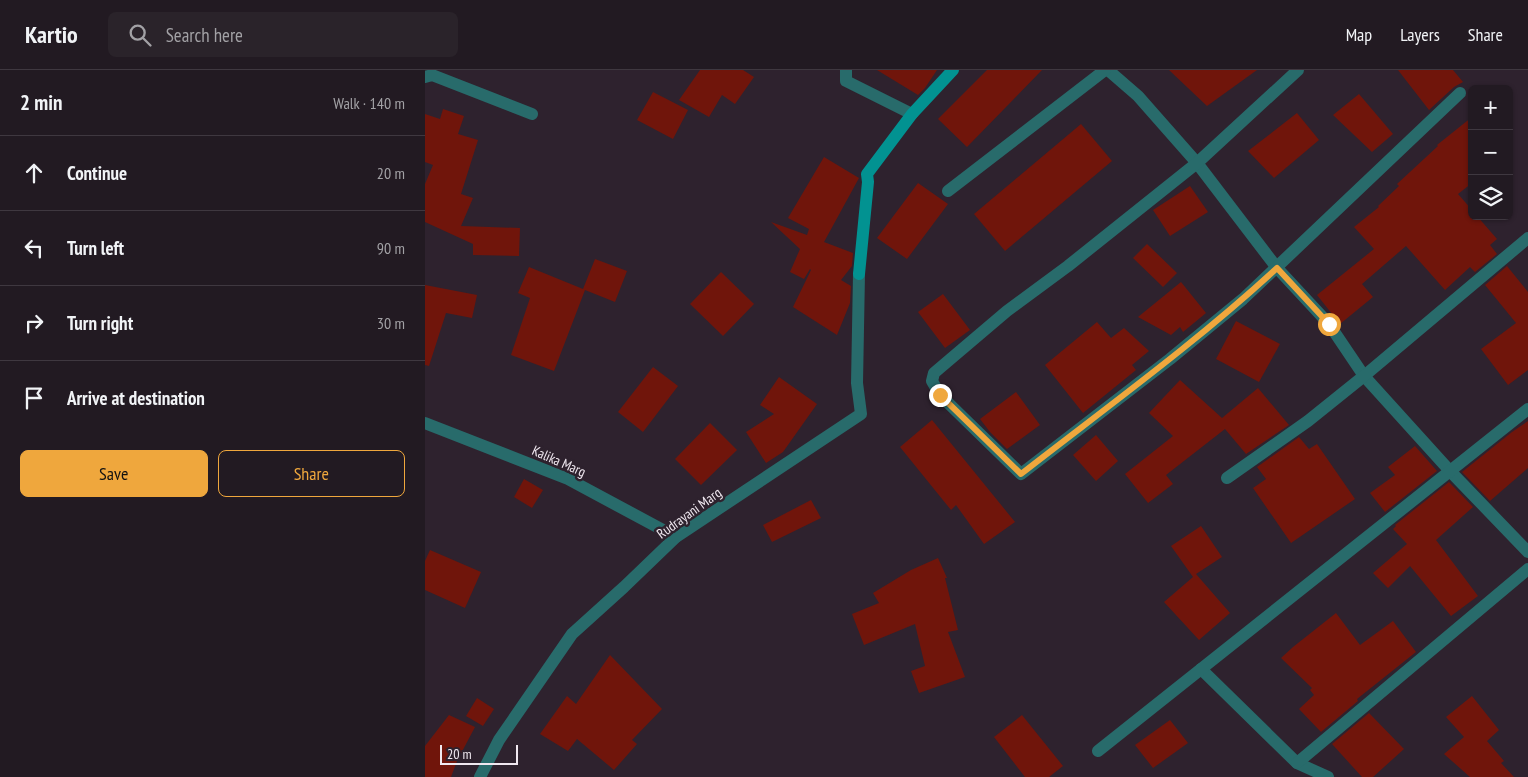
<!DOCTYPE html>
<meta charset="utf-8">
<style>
:root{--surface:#221a22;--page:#2a232a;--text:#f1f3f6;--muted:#a2a1a5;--line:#3f3840;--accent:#efa73d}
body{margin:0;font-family:"PT Sans Narrow",sans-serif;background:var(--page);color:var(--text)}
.controls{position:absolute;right:15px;top:15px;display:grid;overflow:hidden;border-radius:8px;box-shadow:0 1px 4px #0004}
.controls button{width:45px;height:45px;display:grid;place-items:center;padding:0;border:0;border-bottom:1px solid var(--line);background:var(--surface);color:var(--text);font:25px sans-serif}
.scale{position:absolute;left:15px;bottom:12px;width:78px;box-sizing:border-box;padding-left:5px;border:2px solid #f0e8f0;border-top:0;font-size:14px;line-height:18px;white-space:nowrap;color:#f0e8f0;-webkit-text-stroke:4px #2e222e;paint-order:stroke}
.stop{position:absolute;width:15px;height:15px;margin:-11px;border:4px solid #efa73d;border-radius:50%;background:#fff}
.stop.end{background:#efa73d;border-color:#fff;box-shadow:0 1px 5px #0008}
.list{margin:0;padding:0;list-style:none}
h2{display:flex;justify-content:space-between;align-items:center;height:65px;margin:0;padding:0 20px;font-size:21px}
h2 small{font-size:16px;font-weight:400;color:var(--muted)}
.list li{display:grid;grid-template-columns:32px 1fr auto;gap:15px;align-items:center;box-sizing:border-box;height:75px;padding:0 20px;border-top:1px solid var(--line)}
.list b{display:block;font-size:19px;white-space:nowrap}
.list em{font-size:16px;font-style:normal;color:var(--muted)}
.actions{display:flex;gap:10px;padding:15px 20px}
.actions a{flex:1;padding:11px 0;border:1px solid var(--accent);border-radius:8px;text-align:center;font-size:18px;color:var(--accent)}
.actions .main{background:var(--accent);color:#111}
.icon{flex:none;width:28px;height:28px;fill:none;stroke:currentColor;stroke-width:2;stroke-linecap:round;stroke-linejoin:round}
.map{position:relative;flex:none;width:1103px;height:707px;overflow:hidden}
header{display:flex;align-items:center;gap:30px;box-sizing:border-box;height:70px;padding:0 25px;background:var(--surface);border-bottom:1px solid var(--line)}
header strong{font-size:24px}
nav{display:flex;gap:28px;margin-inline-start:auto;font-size:18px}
.search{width:350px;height:45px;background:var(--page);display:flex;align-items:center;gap:12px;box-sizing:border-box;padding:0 18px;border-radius:8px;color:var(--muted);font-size:19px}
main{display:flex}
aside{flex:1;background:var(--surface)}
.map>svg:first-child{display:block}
.building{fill:#70150b}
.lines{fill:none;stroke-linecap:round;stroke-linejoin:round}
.street{stroke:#286b6b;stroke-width:12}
.secondary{stroke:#029291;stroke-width:12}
.route{stroke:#efa73d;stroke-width:6}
.labels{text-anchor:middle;stroke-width:5;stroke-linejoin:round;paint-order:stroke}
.street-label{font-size:14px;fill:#f0e8f0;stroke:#2e222e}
</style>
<header>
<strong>Kartio</strong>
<div class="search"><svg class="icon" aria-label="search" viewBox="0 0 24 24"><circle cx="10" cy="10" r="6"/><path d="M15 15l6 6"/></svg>Search here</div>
<nav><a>Map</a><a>Layers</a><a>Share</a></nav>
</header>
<main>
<aside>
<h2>2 min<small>Walk · 140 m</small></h2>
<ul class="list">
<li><svg class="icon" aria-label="ahead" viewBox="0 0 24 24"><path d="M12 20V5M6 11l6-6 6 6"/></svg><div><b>Continue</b></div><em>20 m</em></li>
<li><svg class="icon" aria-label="left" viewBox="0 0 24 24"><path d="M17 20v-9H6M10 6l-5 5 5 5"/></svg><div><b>Turn left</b></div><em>90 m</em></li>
<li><svg class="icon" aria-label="right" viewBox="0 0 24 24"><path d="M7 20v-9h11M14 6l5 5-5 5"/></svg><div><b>Turn right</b></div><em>30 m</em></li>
<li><svg class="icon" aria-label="arrive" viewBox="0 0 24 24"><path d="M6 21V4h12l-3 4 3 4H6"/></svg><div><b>Arrive at destination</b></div></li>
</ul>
<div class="actions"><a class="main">Save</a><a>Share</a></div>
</aside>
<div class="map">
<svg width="1103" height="707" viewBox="0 0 1103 707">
<rect width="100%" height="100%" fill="#2e222e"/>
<!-- building -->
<g class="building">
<polygon points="275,0 318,0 329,7 310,34 297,25 284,47 254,30"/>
<polygon points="452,0 512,0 500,18 493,25"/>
<polygon points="562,0 617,0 542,77 513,49"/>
<polygon points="744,0 832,0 782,36"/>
<polygon points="973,0 1028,0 1038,12 1029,17 1004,40"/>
<polygon points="228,22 263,40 248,69 212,50"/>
<polygon points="934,24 968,64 947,82 908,45"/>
<polygon points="18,39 39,46 33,64 53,70 36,124 48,128 36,156 95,158 94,186 48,185 48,174 0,152 0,114 8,95 0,92 0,44 15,49"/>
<polygon points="872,43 894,70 849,108 823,81"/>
<polygon points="1047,47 1047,113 1033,124 1047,140 1047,146 1052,146 1072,169 1065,175 1072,184 1050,202 1045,197 1020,220 981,176 937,214 948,227 915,254 892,225 949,179 929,157 954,137 953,136 974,116 972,114 1013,76 1012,75"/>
<polygon points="656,54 687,91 580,181 549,144"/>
<polygon points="399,87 434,108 399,172 428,183 427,196 416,210 426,216 425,233 412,265 368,237 386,200 385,199 379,209 365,202 375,179 346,152 382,165 384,159 363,148"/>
<polygon points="493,113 523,134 482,189 452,168"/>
<polygon points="765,116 783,142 745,166 728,140"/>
<polygon points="722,174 752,203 738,217 708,188"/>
<polygon points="170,189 202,201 190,232 160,220 129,301 86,285 105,228 93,223 104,197 158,219"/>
<polygon points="1082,196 1103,222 1103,300 1083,315 1056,279 1091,253 1060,215"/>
<polygon points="296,202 329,234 298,266 265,234"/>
<polygon points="756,212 781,243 758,262 755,257 746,265 713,247"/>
<polygon points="0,215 52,225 47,248 21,243 4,296 0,295"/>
<polygon points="518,224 545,260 520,278 493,242"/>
<polygon points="811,251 855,274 834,312 791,289"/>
<polygon points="672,252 686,268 699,258 724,281 707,295 711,300 658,343 620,295"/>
<polygon points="228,297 253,316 218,362 193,342"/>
<polygon points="354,307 392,334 358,382 341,393 321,362 349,344 335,335"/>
<polygon points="755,310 797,348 833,318 864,355 821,384 800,359 741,405 748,414 723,433 700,404 748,366 724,343"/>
<polygon points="591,322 615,355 582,379 565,362 555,349"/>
<polygon points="507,350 590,452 559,474 531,435 526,440 475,377"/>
<polygon points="1103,351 1103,398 1065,431 1037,402 1087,362"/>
<polygon points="285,353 312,380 276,415 250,389"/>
<polygon points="671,365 693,391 671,411 648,385"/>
<polygon points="874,367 884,379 892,374 930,429 866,473 828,418 841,409 832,397"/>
<polygon points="990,376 1012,401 960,442 945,423 970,405 963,397"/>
<polygon points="99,409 118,420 107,438 89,427"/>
<polygon points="1024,412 1048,437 1011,470 1053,526 1026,546 985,496 963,518 948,503 982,474 968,459 971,456 970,455"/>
<polygon points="386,430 396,448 347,472 338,455"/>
<polygon points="776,456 797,487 771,504 805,543 774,570 739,532 768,507 746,476"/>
<polygon points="5,480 56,502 40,538 0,520 0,491"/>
<polygon points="513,488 522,508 520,508 533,560 523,562 540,607 494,623 486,601 500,596 490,554 439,575 427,544 454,533 448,523 486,500"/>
<polygon points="911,543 935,575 968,551 991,582 932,629 933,631 896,662 874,639 889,625 885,620 887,618 856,588 868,577"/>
<polygon points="185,585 237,639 207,670 212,674 189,700 152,669 143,681 115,664 142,626 151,634"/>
<polygon points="1047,626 1074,660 1062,671 1079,691 1076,693 1089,707 1045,707 1019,684 1039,667 1021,647"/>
<polygon points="52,628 69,639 58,656 41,646"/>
<polygon points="944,643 979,679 948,707 937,707 907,674"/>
<polygon points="24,645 50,657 32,691 26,707 0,707 0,676"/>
<polygon points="597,645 638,696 624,707 600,707 569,667"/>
<polygon points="745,650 763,673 728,698 710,675"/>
</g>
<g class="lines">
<!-- street -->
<g class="street">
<polyline points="421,0 421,11 487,44"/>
<polyline points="683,0 713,26 772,93 852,198 904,254 939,306 1025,401 1103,482"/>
<polyline points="873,0 772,93 643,196 582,241 509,303 507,311 515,325 596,404 745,289 818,229 1035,23"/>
<polyline points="0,7 7,5 107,44"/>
<polyline points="523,121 680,0"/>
<polyline points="0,353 143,409 251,467"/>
<polyline points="802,408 883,351 939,306 1103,168"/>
<polyline points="776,599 872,693 903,707"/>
<polyline points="673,681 1103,339"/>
<polyline points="872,693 1103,499"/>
<polyline points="55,707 74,670 147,564 199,517 251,467 436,344 432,313 434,204"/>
</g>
<!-- secondary -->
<polyline class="secondary" points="434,204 443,112 442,104 487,44 528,0"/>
</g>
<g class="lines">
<!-- route -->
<path class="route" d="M515 325 596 404C682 337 772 272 852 198L904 254"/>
</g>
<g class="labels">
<!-- street labels -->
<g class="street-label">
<text transform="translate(134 391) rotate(24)" y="5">Kalika Marg</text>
<text transform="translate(264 443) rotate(-36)" y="5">Rudrayani Marg</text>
</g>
</g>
</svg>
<div class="controls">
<button>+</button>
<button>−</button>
<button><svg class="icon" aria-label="layers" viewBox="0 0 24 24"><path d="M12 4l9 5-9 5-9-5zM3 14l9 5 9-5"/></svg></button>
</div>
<div class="scale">20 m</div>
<div class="stop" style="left:904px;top:254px"></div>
<div class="stop end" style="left:515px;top:325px"></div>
</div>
</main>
